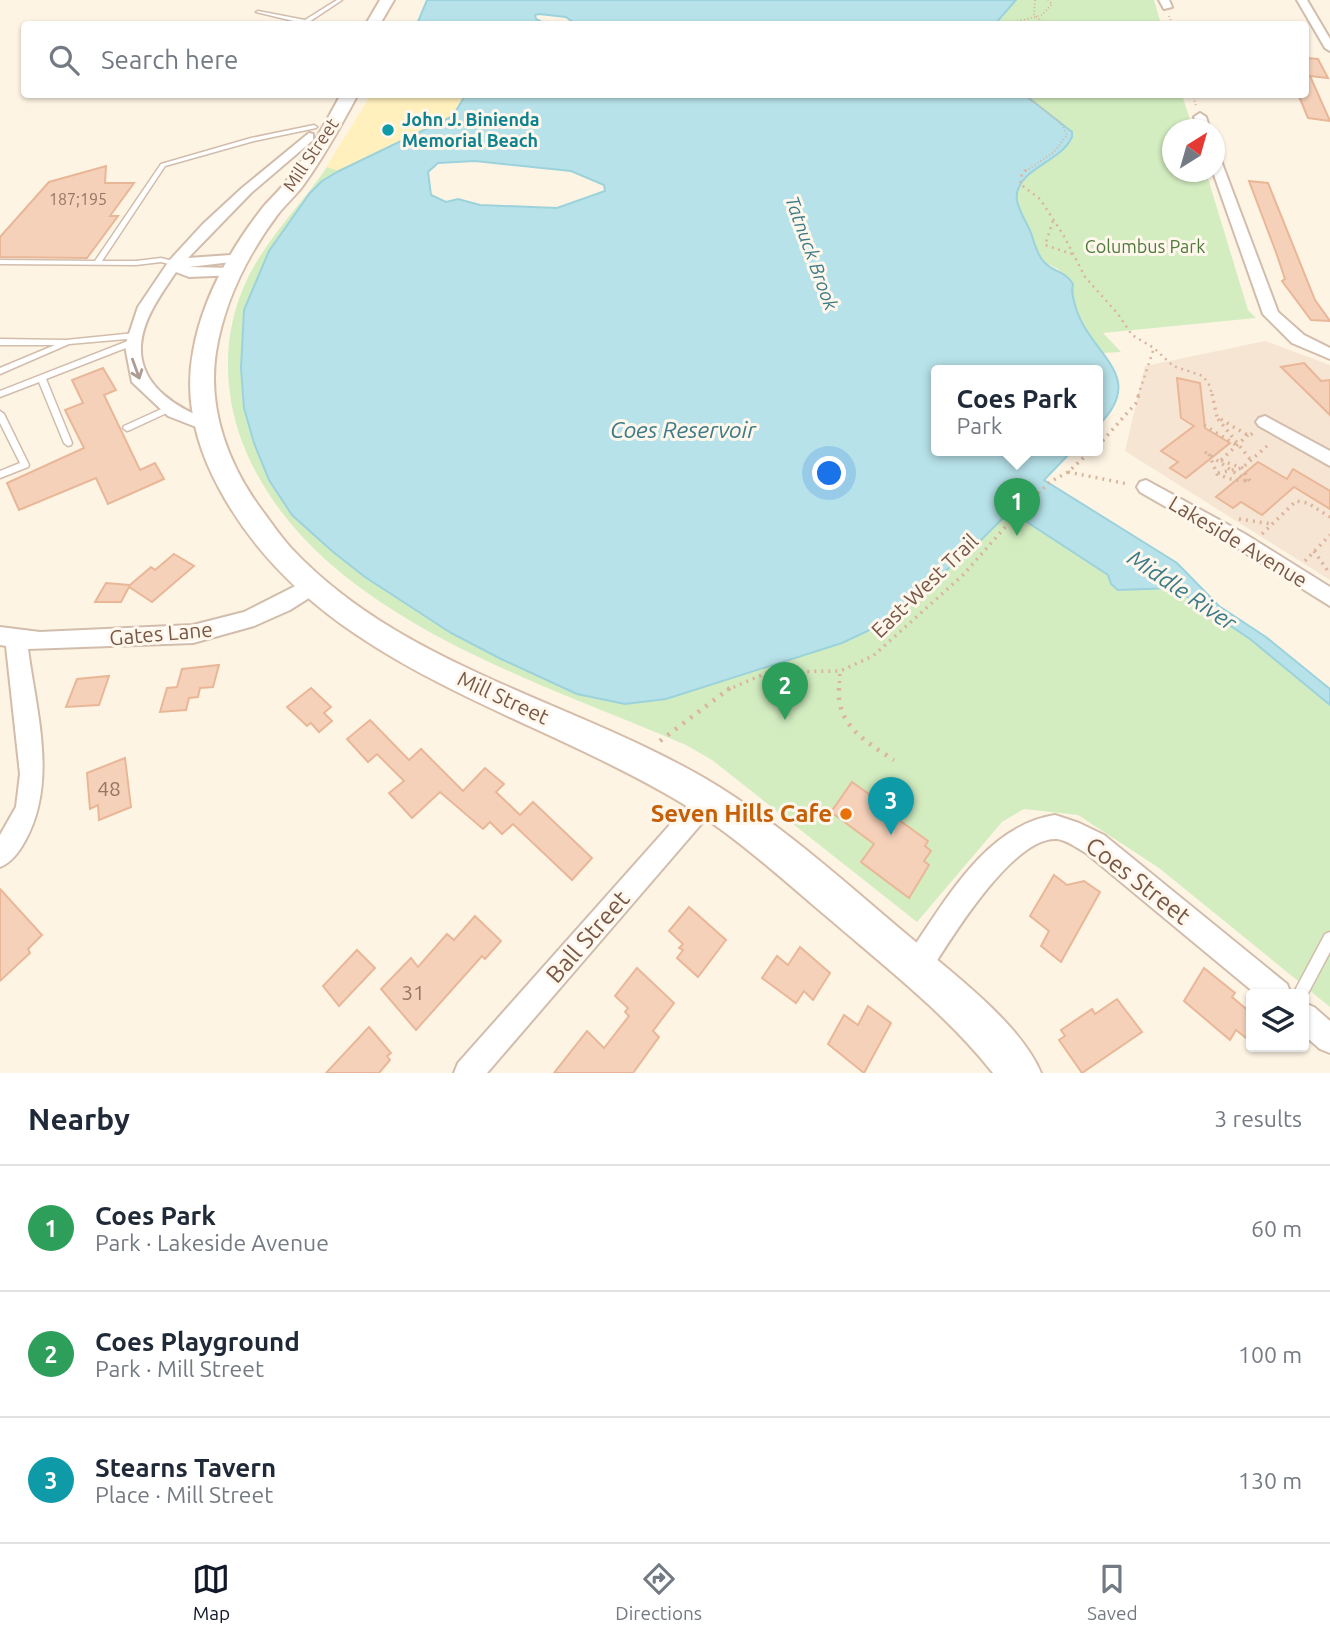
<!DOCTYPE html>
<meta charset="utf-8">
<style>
:root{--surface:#fff;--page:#f2f2f3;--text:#1f2937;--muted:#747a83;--line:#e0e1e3;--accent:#111827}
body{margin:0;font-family:Ubuntu,sans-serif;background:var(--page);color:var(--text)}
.controls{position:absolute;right:21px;bottom:21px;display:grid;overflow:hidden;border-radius:7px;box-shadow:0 2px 5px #0004}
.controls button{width:63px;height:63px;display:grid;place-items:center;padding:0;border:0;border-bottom:2px solid var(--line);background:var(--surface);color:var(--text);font:35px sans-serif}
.compass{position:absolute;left:1162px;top:119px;width:63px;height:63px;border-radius:50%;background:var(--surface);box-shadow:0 2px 5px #0004;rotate:37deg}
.you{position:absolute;left:830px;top:474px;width:24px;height:24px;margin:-18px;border:5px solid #fff;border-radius:50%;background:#1a73e8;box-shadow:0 0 0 10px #1a73e833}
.badge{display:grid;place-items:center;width:46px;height:46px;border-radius:50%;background:var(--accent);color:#fff;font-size:23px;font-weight:700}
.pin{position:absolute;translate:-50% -58px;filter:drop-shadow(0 2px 4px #0008)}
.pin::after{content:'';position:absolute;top:37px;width:24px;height:21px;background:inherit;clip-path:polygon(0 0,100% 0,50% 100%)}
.popup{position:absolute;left:931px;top:365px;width:172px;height:91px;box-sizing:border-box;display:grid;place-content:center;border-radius:7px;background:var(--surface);filter:drop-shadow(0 2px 5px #0005);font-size:23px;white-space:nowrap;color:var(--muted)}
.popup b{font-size:26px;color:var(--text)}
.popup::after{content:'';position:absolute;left:50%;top:100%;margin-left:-14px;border:14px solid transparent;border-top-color:var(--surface)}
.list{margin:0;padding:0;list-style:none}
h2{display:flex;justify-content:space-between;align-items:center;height:91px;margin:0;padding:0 28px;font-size:30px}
h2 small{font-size:23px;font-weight:400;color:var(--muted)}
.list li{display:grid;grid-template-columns:46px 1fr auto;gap:21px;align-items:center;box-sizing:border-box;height:126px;padding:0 28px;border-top:2px solid var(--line)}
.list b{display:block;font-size:26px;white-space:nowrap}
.list p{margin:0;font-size:23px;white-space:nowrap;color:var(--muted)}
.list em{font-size:23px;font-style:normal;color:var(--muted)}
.icon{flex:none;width:38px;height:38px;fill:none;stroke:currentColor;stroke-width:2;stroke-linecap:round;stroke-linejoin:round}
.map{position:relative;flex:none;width:1330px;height:1073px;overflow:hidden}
.search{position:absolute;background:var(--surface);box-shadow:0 2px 5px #0004;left:21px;right:21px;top:21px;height:77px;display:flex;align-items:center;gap:18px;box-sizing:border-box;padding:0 24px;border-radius:7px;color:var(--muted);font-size:26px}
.sheet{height:469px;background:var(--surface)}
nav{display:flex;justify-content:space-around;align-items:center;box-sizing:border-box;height:98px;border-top:2px solid var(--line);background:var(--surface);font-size:19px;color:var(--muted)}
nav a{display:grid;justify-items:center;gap:4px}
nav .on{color:var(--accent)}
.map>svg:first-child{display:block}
.residential{fill:#f6e5d2}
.green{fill:#d3edc1}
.sand{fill:#fff0bd}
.water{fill:#b7e2e9;stroke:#9cd2dc;stroke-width:2;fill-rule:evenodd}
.building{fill:#f5d1b9;stroke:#e9b798;stroke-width:2}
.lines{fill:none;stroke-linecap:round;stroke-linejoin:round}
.service-casing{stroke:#d2bdac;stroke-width:3}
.minor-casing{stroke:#d2bdac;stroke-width:4}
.secondary-casing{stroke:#d6bda9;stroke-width:4}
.path-far3{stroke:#dbb49c;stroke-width:2;stroke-dasharray:1 2.5;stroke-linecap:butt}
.path-far2{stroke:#dbb49c;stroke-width:2.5;stroke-dasharray:2 4.5;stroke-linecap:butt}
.path-far1{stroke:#dbb49c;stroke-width:3.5;stroke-dasharray:2 5;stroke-linecap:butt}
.path{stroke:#dbb49c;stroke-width:4.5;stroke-dasharray:2.5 7;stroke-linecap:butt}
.service{fill:#fff;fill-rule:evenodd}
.minor{fill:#fff;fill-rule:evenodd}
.secondary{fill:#fff;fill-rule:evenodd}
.oneway{stroke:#ae9b91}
.culture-dot{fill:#0f9aa8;stroke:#fff7ec;stroke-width:2.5}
.food-dot{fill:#e8710a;stroke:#fff7ec;stroke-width:2.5}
.labels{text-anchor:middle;stroke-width:6;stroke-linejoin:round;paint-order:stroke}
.far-number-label{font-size:16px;fill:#977664}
.far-culture-label{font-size:18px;font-weight:bold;fill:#0d838f;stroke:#fff7ec;text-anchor:start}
.far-street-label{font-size:18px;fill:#785847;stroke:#fff7ec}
.far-park-label{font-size:18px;fill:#4e7a3c;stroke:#fff7ec}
.far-water-label{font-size:19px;font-style:italic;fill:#3c7b87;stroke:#fff7ec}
.street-label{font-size:21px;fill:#785847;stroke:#fff7ec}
.near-number-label{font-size:21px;fill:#977664}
.water-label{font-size:23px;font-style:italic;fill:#3c7b87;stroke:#fff7ec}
.near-food-label{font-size:24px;font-weight:bold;fill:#c56008;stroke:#fff7ec;text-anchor:end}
.near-street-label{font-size:24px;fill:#785847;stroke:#fff7ec}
</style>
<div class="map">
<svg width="1330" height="1073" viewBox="0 0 1330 1073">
<rect width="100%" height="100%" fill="#fef4e4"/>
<!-- residential -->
<polygon class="residential" points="1265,341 1330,365 1330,580 1125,451 1145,366"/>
<!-- green -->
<g class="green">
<polygon points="1016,0 1154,0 1161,24 995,24"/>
<path d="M371 95H466L453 116 339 171 310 193 269 251 244 310 241 368 269 480 292 515 332 551 451 633 577 694 625 704 666 699 842 643 874 628 969 552 1010 510 1108 576 1111 584 1118 590 1174 588 1250 639 1330 705V1007L1159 868 1078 815 1024 809 1002 822 917 922 712 760 686 745C531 678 305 612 241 439 225 394 223 344 239 299 257 247 297 211 327 167 342 144 357 119 371 95Z"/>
<polygon points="1025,95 1182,95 1193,129 1172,130 1172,172 1206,172 1248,310 1256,318 1103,333 1121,352 1103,353 1079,322 1071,291 1058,269 1042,261 1028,226 1016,206 1016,192 1028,175 1056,156 1031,100"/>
</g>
<!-- sand -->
<polygon class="sand" points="371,95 466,95 466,98 453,116 339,171 326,167"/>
<!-- water -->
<g class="water">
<polygon points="427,0 1016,0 995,24 575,24 566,17 539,14 535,15 536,19 546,24 417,24"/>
<path d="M466 94 1025 95 1072 132V137C1063 156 1042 162 1027 176 1006 197 1022 211 1031 233 1034 241 1037 255 1044 262 1053 272 1065 271 1073 284 1071 292 1073 297 1075 305 1088 355 1150 374 1098 426V370H936V450H1073L1044 480 1177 563 1219 606 1266 637 1330 689V705L1250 639 1174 588 1118 590 1111 584 1108 575 1010 511 969 552 874 628 842 643 666 699 625 704 577 694 501 659 451 633 365 577 332 551 292 515 269 480 254 443 244 408 241 368 244 310 269 251 310 193 322 181 339 171 453 116ZM475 161 571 171 604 185 605 191 557 208 480 205 458 199 446 202 431 195 428 172 438 163Z"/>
</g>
<!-- building -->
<g class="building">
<polygon points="1306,58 1318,59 1328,78 1310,76 1330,121 1308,118 1298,94 1306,94"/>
<polygon points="106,166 105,183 134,183 110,216 118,216 87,258 0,257 0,237 49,182"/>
<polygon points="1249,181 1268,183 1315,300 1330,321 1311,320 1282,281 1285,279 1277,255"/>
<polygon points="1304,363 1321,381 1330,380 1330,415 1281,367"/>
<polygon points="103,368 116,390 104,395 140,470 155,463 164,479 108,504 96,478 19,510 7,483 84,448 65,410 83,403 72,380"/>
<polygon points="1177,378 1200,383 1205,428 1230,443 1186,478 1170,468 1178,462 1161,451 1194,426 1181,418"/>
<polygon points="1258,462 1287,479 1293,469 1330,491 1330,509 1294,487 1262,515 1241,502 1233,508 1216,497"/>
<polygon points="174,554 194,566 152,602 129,587 121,602 95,602 106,583 130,585 151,567 155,570"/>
<polygon points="219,665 213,687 200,688 198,697 189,698 186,710 160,712 167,688 177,687 182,669"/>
<polygon points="109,676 99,705 66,707 77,679"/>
<polygon points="311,688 331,707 324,713 332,721 319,732 311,723 307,726 287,707"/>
<polygon points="370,720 409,760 421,749 463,791 485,768 504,784 496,792 520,815 533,802 592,858 572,880 513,824 502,834 490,822 483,829 440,792 412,818 389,793 404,781 377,754 368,762 347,739"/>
<polygon points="125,758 131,807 99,820 98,805 90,809 87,773"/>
<polygon points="852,782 901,817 899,820 928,841 925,846 931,851 924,861 929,865 909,898 861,862 874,844 831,812"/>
<polygon points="1054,875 1067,885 1084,881 1100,892 1061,962 1041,946 1049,931 1030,916"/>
<polygon points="0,889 42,935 28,949 30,953 0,981"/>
<polygon points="689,907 726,940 698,977 677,958 683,950 679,948 683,944 669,931"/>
<polygon points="475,916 501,941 485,959 482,956 416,1030 381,989 411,958 418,967 447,934 454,940"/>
<polygon points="800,947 830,973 813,1000 804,991 796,1003 762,978 777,956 788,965"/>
<polygon points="357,950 375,968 339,1006 323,986"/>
<polygon points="637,968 674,1003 653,1031 659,1037 633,1073 554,1073 587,1031 604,1048 629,1016 625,1012 628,1008 615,996"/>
<polygon points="1204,968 1235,993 1232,997 1251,1013 1251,1042 1236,1030 1230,1040 1184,1001"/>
<polygon points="1117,999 1142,1032 1082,1073 1059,1040 1065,1036 1061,1030 1092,1009 1095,1014"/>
<polygon points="868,1006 891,1023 864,1073 828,1044 844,1015 858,1025"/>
<polygon points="369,1027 391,1053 387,1056 390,1060 379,1073 326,1073"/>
</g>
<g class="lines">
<defs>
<g id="service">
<polygon points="337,0 342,0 306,24 256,12 258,11 305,20"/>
<polygon points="314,125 317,127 316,128 254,141 165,166 102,261 136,261 161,258 177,262 177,266 161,262 136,265 0,264 0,260 95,261 161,164 251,138"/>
<polygon points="135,333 138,334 138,338 69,344 0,374 0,368 55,345 0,345 0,339 66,340"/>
<polygon points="133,339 136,340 136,344 46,379 72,443 71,445 68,446 64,443 39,382 0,397 0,391"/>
<polygon points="168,406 172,409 171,411 130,430 127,431 123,428 124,426"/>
<polygon points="0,411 4,414 29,465 28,467 0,478 0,471 20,463 0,423"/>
<polygon points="1330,932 1330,952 1305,999 1304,994 1293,994 1325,934"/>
</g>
<g id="minor">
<polygon points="1159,0 1169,0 1172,7 1164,9"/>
<polygon points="1297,0 1307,0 1330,39 1330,51 1325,48"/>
<polygon points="1200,113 1206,117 1210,130 1198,130 1194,117"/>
<path d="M309 133 313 134V140L251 193 188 258 245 254 247 257 240 261 189 267 233 268 240 272 238 275 189 277 176 272C162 293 143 318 141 345 138 387 181 411 215 422L218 426 209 432 168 416 132 382 125 346 138 307 169 261 203 224 242 188Z"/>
<polygon points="1214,154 1220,158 1278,312 1304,335 1330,348 1330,359 1292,343 1263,314 1213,172"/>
<polygon points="1265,416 1330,451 1330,466 1259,426 1256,422 1259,418"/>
<polygon points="1146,480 1245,534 1330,587 1330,606 1231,544 1140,492 1137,487 1140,482"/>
<path d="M313 577 320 579 323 585 320 591 290 610 254 626 193 643 28 649C36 711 58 782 25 841 19 852 12 862 0 867V835L16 807 20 774 6 646 0 645V627L40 632 193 625 244 612Z"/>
<polygon points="707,788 715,792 719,800 715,808 487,1073 454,1073 458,1063 699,792"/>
<path d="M1055 815 1079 823 1104 835 1287 984 1291 994H1256L1086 853C1077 848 1067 840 1057 839 1012 836 948 943 926 978L916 981 906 978 903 968 906 958C944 904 984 826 1055 815Z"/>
<polygon points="1304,1003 1314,1007 1330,1021 1330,1053 1320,1049 1304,1035"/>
</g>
<g id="secondary">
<polygon points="380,0 394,0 380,24 366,24"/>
<path d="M341 94H358C341 126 323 158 302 187 294 197 285 205 278 214 248 254 224 302 216 352 207 410 229 467 264 513 273 525 281 537 291 548 401 666 570 700 706 779 784 825 853 890 923 948 961 980 1022 1027 1041 1073H993C947 1015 888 969 832 921 783 880 735 835 680 802 521 707 315 665 220 490 197 448 184 400 193 352 202 299 231 248 264 206 272 197 281 189 288 179 309 153 325 124 341 94Z"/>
</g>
</defs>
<!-- service casing -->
<use href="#service" class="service-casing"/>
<!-- minor casing -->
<use href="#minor" class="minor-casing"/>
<!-- secondary casing -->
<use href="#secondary" class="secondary-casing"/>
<!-- path-far3 -->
<g class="path-far3">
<polyline points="1035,0 1034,15 1045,24"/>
<polyline points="1169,16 1172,24"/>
<polyline points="1007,24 1042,15 1052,4 1048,0"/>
<polyline points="1023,94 1061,123 1067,135 1054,152 1024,172"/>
<polyline points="1193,94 1196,106"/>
</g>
<!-- path-far2 -->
<g class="path-far2">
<polyline points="1026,170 1022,173 1020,184 1040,199 1064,236 1085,277 1118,314 1132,335 1154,348 1173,366 1203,376 1210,386 1212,396"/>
<polyline points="1053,221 1045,245 1072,254"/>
<polyline points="1138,396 1154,348"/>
</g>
<!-- path-far1 -->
<g class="path-far1">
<polyline points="1212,394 1217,417 1249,436 1253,433"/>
<polyline points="1218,419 1250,459"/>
<polyline points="1204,425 1236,445"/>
<polyline points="1098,446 1136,403 1139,394"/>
<polyline points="1205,452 1251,484"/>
<polyline points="1209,454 1217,474 1233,480 1250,481 1242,468 1217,459"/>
<polyline points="1221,460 1248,435"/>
<polyline points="1068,472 1128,484"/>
<polyline points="1218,473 1242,468 1267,446"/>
<polyline points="1239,519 1272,524"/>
<polyline points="1262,534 1296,501 1308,503 1330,517"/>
<polyline points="1314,551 1330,574"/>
<polyline points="1305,561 1330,535"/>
<polyline points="727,690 769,672 840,671 873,656 963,575 1015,516 1050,482 1068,472 1092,450"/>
<polyline points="839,690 840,671"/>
</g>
<!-- path -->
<g class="path">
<path d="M839 688C836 725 866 742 894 760"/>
<polyline points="660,741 730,688"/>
</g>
<!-- service -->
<use href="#service" class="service"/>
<!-- minor -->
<use href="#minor" class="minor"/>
<!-- secondary -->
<use href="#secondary" class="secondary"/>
</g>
<!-- one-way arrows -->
<defs><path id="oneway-shaft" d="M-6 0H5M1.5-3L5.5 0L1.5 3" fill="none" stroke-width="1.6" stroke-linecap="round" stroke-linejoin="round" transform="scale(1.75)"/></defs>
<use class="oneway" href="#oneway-shaft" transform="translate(136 369) rotate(70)"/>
<!-- markers -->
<circle class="culture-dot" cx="388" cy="130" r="7"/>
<circle class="food-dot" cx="846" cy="814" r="7"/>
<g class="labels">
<!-- far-number labels -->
<g class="far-number-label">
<text x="78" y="205">187;195</text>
</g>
<!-- far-culture labels -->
<g class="far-culture-label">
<text x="402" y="126">John J. Binienda<tspan x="402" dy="21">Memorial Beach</tspan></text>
</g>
<!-- far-street labels -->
<g class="far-street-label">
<text transform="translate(311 155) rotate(-56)" y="6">Mill Street</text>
</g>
<!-- far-park labels -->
<g class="far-park-label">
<text x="1145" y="253">Columbus Park</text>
</g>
<!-- far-water labels -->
<g class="far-water-label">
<text transform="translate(812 253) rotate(70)" y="7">Tatnuck Brook</text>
</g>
<!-- street labels -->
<g class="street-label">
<text transform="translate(1238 542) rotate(31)" y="7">Lakeside Avenue</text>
<text transform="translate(925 586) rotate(-44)" y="7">East-West Trail</text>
<text transform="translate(161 634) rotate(-5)" y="7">Gates Lane</text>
<text transform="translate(503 698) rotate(25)" y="7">Mill Street</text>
</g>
<!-- near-number labels -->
<g class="near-number-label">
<text x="109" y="796">48</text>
<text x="413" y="1000">31</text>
</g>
<!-- water labels -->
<g class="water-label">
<text x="683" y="438">Coes Reservoir</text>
<text transform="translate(1182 590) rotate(34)" y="8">Middle River</text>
</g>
<!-- near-food labels -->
<g class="near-food-label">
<text x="832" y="822">Seven Hills Cafe</text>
</g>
<!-- near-street labels -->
<g class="near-street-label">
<text transform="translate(1138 881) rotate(38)" y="8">Coes Street</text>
<text transform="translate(588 937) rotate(-49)" y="8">Ball Street</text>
</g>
</g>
</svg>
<div class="controls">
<button><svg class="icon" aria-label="layers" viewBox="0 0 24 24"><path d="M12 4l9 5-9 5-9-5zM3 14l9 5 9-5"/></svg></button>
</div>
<svg class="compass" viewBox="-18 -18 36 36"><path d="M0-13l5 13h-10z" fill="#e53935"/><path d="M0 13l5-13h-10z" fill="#747a83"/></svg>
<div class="you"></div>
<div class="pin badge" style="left:1017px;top:536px;background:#2e9e5b">1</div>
<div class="popup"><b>Coes Park</b>Park</div>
<div class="pin badge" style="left:785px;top:720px;background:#2e9e5b">2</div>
<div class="pin badge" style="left:891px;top:835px;background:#0f9aa8">3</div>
<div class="search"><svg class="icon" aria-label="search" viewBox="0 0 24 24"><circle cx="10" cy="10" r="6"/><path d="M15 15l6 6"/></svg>Search here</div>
</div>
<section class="sheet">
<h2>Nearby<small>3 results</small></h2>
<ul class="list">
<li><span class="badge" style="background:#2e9e5b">1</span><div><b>Coes Park</b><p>Park · Lakeside Avenue</p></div><em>60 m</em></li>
<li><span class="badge" style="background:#2e9e5b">2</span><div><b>Coes Playground</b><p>Park · Mill Street</p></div><em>100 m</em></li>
<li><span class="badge" style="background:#0f9aa8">3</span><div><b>Stearns Tavern</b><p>Place · Mill Street</p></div><em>130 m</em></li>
</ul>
</section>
<nav>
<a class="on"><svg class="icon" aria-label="map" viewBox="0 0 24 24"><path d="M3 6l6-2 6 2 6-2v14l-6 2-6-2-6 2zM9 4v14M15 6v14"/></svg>Map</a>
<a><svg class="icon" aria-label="directions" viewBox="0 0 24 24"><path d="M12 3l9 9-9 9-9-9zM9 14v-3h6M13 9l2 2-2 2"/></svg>Directions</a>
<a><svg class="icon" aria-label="saved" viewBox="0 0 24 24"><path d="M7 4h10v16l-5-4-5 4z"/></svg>Saved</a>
</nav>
